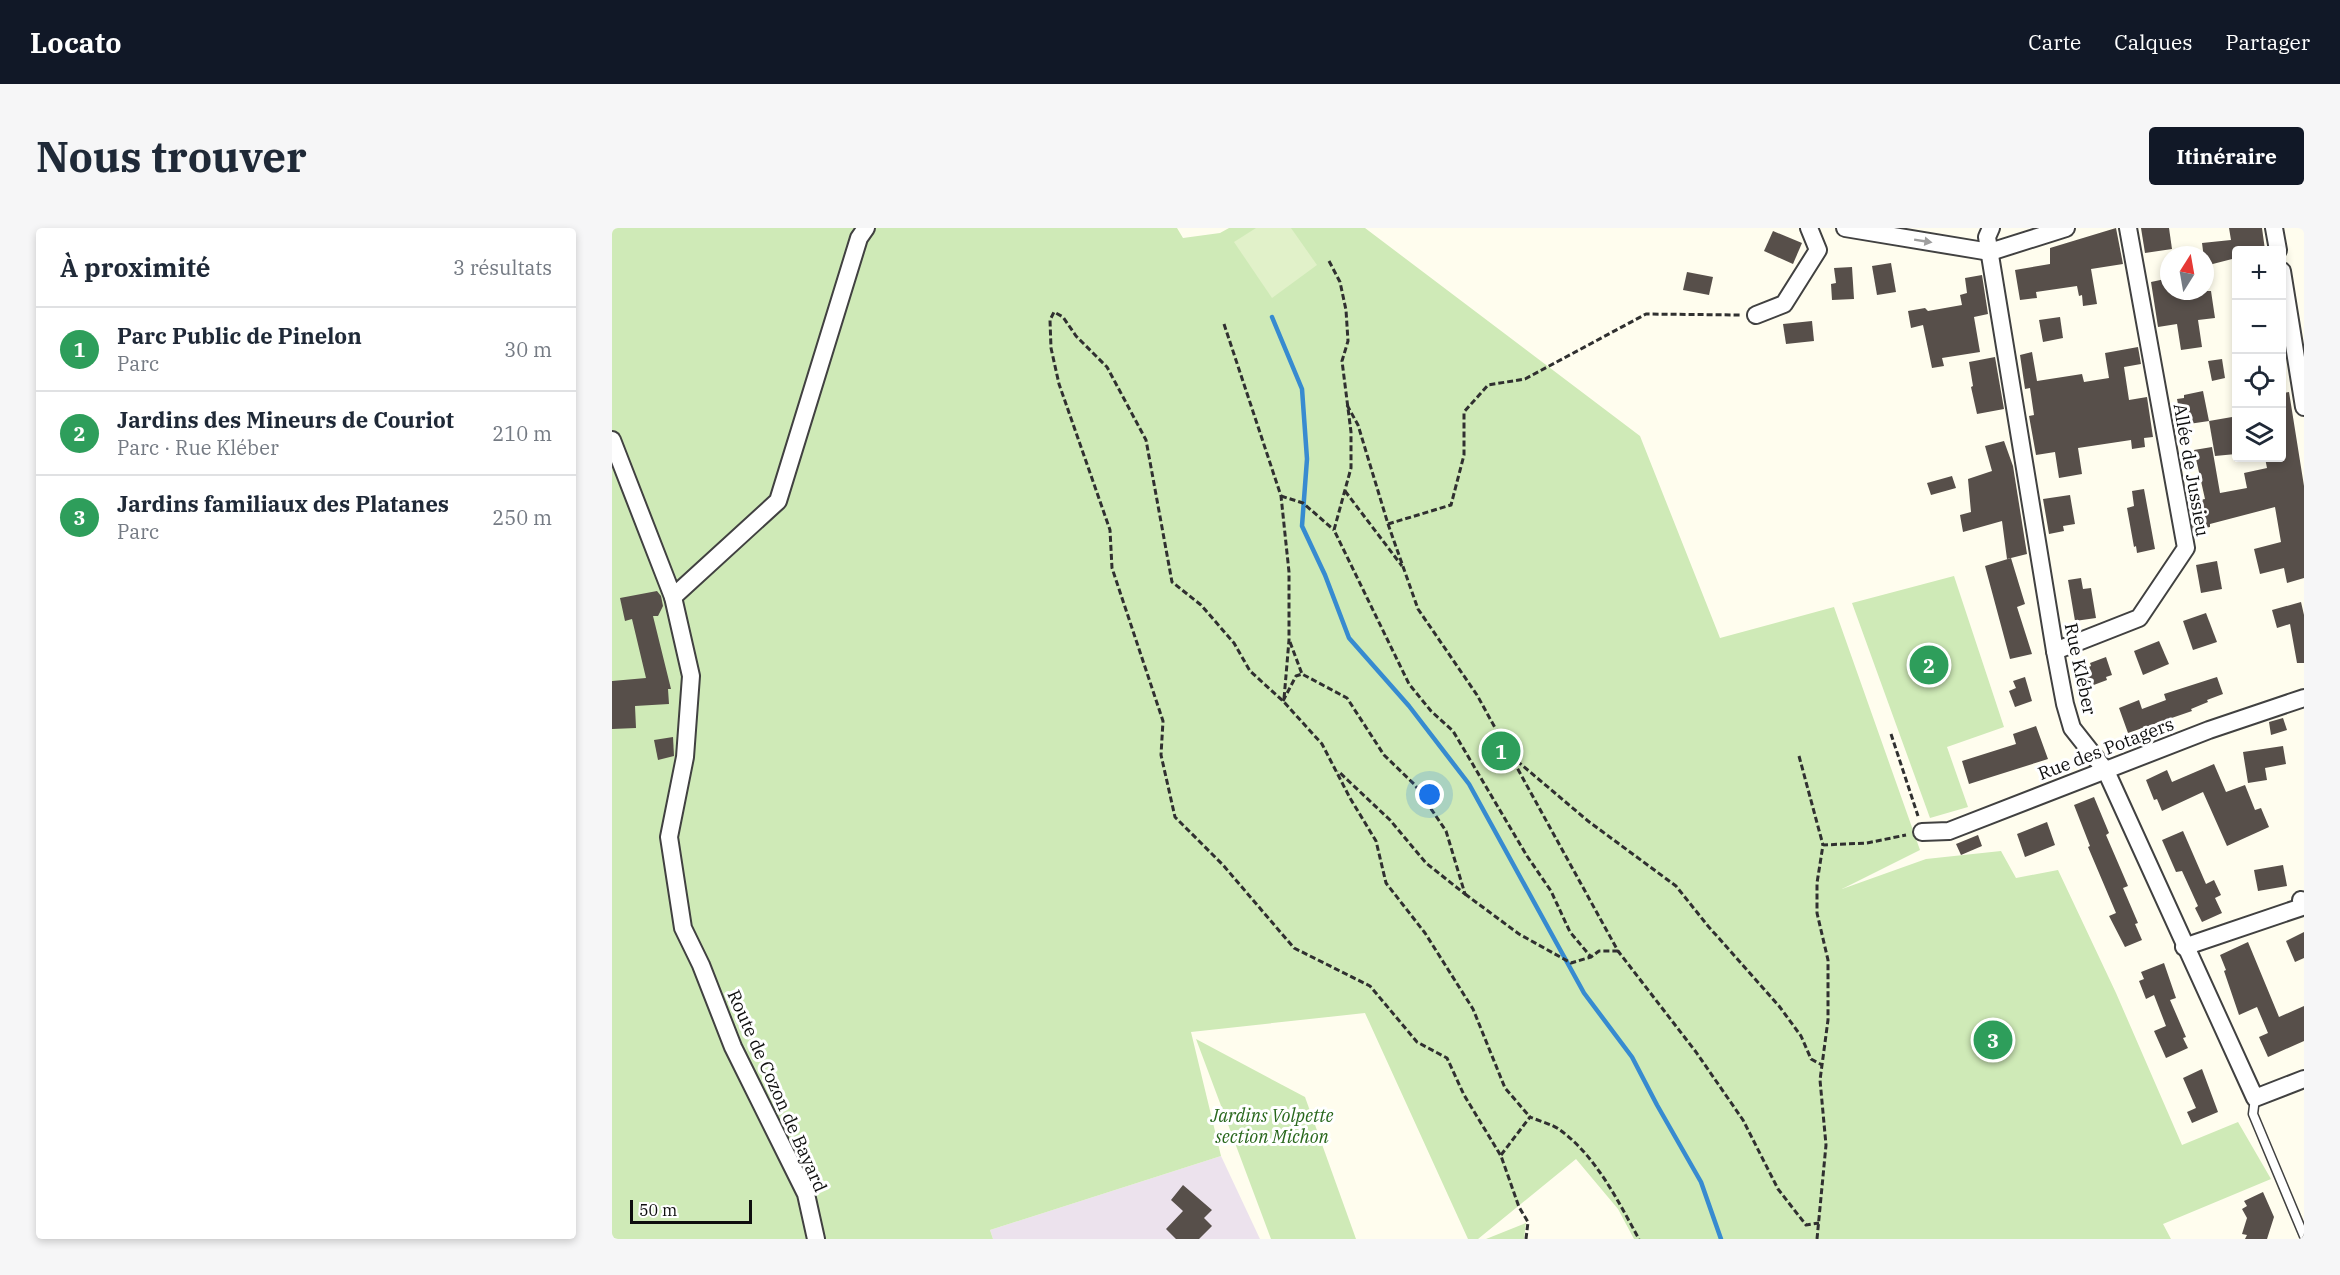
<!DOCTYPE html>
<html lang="fr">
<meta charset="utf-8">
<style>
:root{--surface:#fff;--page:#f6f6f7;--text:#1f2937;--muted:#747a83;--line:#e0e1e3;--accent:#111827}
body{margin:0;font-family:"IBM Plex Serif",serif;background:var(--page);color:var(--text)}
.controls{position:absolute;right:18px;top:18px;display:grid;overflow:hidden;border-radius:6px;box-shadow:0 3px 9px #0003}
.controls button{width:54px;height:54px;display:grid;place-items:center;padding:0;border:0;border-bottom:2px solid var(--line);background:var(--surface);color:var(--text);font:30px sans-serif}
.compass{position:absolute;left:1548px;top:18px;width:54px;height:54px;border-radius:50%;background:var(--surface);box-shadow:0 3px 9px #0003;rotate:11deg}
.scale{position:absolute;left:18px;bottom:15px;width:122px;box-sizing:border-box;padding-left:6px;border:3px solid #0e0e0e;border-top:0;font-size:16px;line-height:21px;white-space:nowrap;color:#0e0e0e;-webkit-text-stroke:4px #fff;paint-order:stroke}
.you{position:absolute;left:818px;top:567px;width:21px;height:21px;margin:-15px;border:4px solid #fff;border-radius:50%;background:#1a73e8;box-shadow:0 0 0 9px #1a73e833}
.badge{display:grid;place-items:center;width:39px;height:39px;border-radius:50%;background:var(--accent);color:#fff;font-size:20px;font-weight:700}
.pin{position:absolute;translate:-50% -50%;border:3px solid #fff;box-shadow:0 2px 6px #0006}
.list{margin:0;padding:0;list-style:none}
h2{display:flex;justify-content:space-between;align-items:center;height:78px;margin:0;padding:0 24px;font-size:26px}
h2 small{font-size:20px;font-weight:400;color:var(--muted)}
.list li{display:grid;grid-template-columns:39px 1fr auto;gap:18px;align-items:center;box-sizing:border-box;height:84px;padding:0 24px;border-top:2px solid var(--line)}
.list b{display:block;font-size:22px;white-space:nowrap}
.list p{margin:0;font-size:20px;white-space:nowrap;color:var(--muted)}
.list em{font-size:20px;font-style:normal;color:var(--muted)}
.icon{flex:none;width:33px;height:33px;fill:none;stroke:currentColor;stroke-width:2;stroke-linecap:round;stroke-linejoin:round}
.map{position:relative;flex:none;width:1692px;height:1011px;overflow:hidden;border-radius:6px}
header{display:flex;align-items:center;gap:36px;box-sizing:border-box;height:84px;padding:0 30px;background:var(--accent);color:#fff}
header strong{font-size:28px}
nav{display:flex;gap:33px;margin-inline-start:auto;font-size:21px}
.intro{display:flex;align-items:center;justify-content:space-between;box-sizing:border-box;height:144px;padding:0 36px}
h1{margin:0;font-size:42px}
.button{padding:15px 27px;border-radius:6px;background:var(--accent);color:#fff;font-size:21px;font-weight:700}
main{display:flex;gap:36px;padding:0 36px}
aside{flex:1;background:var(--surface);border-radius:6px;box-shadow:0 3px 9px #0003}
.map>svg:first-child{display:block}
.industrial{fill:#ece2ed}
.green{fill:#cfeab7}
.pitch{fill:#e1f1c9}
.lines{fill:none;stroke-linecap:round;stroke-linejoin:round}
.stream{stroke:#378bd0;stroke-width:4.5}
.building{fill:#574f4a}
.lane-casing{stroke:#414141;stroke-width:11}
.street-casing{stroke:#414141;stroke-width:20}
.path{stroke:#303030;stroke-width:3;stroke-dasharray:6 3;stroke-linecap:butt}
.lane{stroke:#fff;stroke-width:8}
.street{stroke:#fff;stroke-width:16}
.oneway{fill:#9f9f9f}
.labels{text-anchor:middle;stroke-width:6;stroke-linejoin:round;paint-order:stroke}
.street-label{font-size:18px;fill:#0e0e0e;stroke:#fff}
.park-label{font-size:18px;font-style:italic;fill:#28671c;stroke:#fff}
</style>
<header>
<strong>Locato</strong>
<nav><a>Carte</a><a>Calques</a><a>Partager</a></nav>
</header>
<div class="intro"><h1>Nous trouver</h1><a class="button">Itinéraire</a></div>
<main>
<aside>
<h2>À proximité<small>3 résultats</small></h2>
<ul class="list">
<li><span class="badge" style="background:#2e9e5b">1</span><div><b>Parc Public de Pinelon</b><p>Parc</p></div><em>30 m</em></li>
<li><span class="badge" style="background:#2e9e5b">2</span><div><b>Jardins des Mineurs de Couriot</b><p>Parc · Rue Kléber</p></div><em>210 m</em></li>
<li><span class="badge" style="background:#2e9e5b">3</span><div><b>Jardins familiaux des Platanes</b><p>Parc</p></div><em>250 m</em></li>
</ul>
</aside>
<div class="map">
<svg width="1692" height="1011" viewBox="0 0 1692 1011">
<rect width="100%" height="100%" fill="#fffdee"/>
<!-- industrial -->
<polygon class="industrial" points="609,928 648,1011 381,1011 378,1002"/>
<!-- green -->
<g class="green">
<polygon points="0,0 565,0 571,10 608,5 617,0 753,0 1028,208 1108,410 1222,379 1308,622 1230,661 1314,631 1389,623 1404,650 1446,642 1504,765 1570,917 1626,894 1659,951 1551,996 1559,1011 1022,1011 1006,981 964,931 866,1011 856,1011 753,785 579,804 609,928 378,1002 381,1011 0,1011"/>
<polygon points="1342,348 1392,499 1335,519 1356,579 1318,590 1240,375"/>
<polygon points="584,811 693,869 744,1011 659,1011"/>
<polygon points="914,995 912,1011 874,1011"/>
</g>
<!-- pitch -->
<polygon class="pitch" points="644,0 679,0 705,37 660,70 622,14"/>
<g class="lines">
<!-- stream -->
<polyline class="stream" points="660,89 690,161 695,231 690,298 713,347 737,410 797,478 857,556 972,765 1020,829 1045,877 1089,954 1109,1011"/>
</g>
<!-- building -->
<g class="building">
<polygon points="1504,0 1511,36 1479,41 1485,76 1471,78 1470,67 1467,68 1465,58 1424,64 1425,70 1408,72 1403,42 1438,36 1438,20"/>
<polygon points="1529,0 1557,0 1560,21 1533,25"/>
<polygon points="1617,0 1650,0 1653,22 1624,22 1624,30 1593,38 1590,15 1619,12"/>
<polygon points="1161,3 1190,15 1181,36 1152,23"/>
<polygon points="1279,35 1284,64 1265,67 1260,38"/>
<polygon points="1240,39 1242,71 1220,72 1219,56 1224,55 1222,40"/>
<polygon points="1075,44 1101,49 1097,67 1071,62"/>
<polygon points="1370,47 1376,86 1362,89 1368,124 1330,130 1332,138 1320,140 1311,97 1299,100 1296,83 1313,80 1316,83 1350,77 1348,67 1355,65 1353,50"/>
<polygon points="1553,51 1557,63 1599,63 1603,90 1586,92 1590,119 1569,122 1565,96 1546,99 1539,54"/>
<polygon points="1448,89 1451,110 1431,114 1427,92"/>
<polygon points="1200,93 1202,113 1174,116 1171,96"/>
<polygon points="1526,119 1529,136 1512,139 1517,172 1535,169 1541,209 1532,210 1533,219 1520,221 1519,212 1466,220 1470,246 1447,250 1443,224 1424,227 1417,188 1422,187 1418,160 1413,161 1408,127 1420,124 1425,153 1470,146 1472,154 1497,150 1493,125"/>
<polygon points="1383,129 1392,181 1365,186 1359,159 1361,158 1357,134"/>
<polygon points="1610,131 1613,150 1600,153 1596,133"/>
<polygon points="1591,163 1597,193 1570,197 1565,171 1572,170 1572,167"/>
<polygon points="1677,164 1692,258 1692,350 1675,355 1672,340 1648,346 1642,321 1669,314 1663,279 1598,296 1598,299 1581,302 1576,274 1593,271 1582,222 1600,219 1608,265 1635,260 1632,245 1655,240 1653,230 1670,230 1670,165"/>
<polygon points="1620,189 1624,226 1603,228 1597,193"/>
<polygon points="1392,213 1401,238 1415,326 1395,331 1390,293 1351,304 1348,287 1359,284 1356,251 1380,243 1373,218"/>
<polygon points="1340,248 1344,260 1319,267 1315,255"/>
<polygon points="1532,261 1543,321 1525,325 1524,318 1522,319 1515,280 1522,278 1520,263"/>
<polygon points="1458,267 1463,296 1451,298 1452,303 1437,306 1431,271"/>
<polygon points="1399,330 1413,376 1405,379 1420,426 1398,431 1373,338"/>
<polygon points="1605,333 1610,361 1589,365 1584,337"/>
<polygon points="1469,350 1471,361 1479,360 1484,390 1463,393 1456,352"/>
<polygon points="45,363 49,368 51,378 46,388 41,388 59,461 56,461 57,476 23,478 24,500 0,501 0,453 34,450 20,391 13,393 8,370"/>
<polygon points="1689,374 1692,387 1692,435 1685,435 1678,396 1665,400 1660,382"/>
<polygon points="1594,385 1605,414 1581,422 1571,393"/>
<polygon points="1547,413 1557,436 1531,447 1522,423"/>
<polygon points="1494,429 1500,447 1494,449 1495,452 1479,458 1472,441 1479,438 1478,435"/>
<polygon points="1413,449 1420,473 1403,479 1397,463 1404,460 1401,453"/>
<polygon points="1605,449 1611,466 1595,472 1596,474 1579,481 1580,483 1516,505 1507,480 1527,472 1530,481 1554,472 1552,466"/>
<polygon points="1671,490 1675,502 1659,507 1657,494"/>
<polygon points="1424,498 1436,531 1357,556 1350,533 1404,516 1401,506"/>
<polygon points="61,509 62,528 46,532 42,512"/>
<polygon points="1671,518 1674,536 1653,540 1655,552 1636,555 1631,524"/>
<polygon points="1602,536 1614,564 1633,557 1643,582 1649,580 1657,599 1615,618 1591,564 1550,583 1545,571 1542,572 1534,552 1555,542 1560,554"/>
<polygon points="1482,569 1497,605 1494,607 1516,658 1511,660 1526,695 1523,696 1530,712 1513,719 1497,688 1504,685 1476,619 1478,618 1462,577"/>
<polygon points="1435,594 1443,617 1413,629 1405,606"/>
<polygon points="1571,603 1594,656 1602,652 1609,667 1603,670 1610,685 1590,694 1583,680 1586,678 1570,643 1564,644 1550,612"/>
<polygon points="1366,607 1370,618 1349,627 1344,616"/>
<polygon points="1671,637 1675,658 1646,663 1642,642"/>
<polygon points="1692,704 1692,730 1683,734 1674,713"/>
<polygon points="1636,714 1667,789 1692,778 1692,813 1656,829 1647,809 1656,805 1645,779 1627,787 1612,743 1614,742 1608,727"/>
<polygon points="1552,735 1564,770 1558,772 1574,809 1571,810 1576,820 1554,830 1542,803 1554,798 1542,767 1534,771 1527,753 1532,751 1529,744"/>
<polygon points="1590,841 1606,884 1580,895 1575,884 1584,880 1571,850"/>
<polygon points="571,957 600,982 592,990 600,998 587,1011 564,1011 554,1001 571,983 559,972"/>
<polygon points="1651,964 1662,989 1655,1011 1633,1011 1635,1007 1630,1006 1635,990 1630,981 1635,978 1632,973"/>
</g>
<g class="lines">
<defs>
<polyline id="lane" points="1643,870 1641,886 1692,1008"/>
<g id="street">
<polyline points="1233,0 1378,24 1454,0"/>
<polyline points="1379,0 1375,9 1443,423 1453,476 1460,500 1494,543 1643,870 1692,851"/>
<polyline points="1662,0 1666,22"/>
<polyline points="1670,43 1692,179"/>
<polyline points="1144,87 1172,76 1206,22 1197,0"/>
<polyline points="0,212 61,369 79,448 73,529 57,609 71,700 89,737 121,819 194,966 204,1011"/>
<polyline points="61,369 166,273 247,10 254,0"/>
<polyline points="1443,423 1527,390 1574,320 1516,0"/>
<polyline points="1310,604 1337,603 1597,502 1692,470"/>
<polyline points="1572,719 1690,679 1689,672"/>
</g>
</defs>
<!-- lane casing -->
<use href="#lane" class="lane-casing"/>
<!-- street casing -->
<use href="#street" class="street-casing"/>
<!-- path -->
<g class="path">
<polyline points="717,33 728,54 734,82 736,113 730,133 739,204 739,240 722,302 797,456 819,483 841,503 915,628 939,663 958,704 979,729"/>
<polyline points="612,96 669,268 677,344 677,412 672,471"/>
<polyline points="735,177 746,197 776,296 806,381 865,467 1006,723 1084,824 1131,892 1166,961 1194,997 1207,995"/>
<polyline points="733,263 790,338"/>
<polyline points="669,268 691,275 722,302"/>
<polyline points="776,296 839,277 852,227 852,184 876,157 913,151 1034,86 1130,87"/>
<polyline points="678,414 690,446"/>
<polyline points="671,473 684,448 690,446 735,470 772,527 803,557 834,603 853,666 814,635 778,592 726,543"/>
<polyline points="1279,506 1306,588"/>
<polyline points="898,527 976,593 1064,658 1096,698 1167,778 1189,808 1199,831 1210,837"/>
<polyline points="1187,528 1211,617"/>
<polyline points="853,666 907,706 959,735 979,729 987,723 1006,723"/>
<path d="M889 927 918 889C927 893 940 896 948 902 984 928 1006 973 1027 1011"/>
<polyline points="914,1011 916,994 907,979 889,928 852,867 835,830 805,814 758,758 682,720 611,637 563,589 549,527 551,493 500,340 498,302 447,156 439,120 438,92 442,84 451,89 464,108 495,139 534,212 560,354 589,377 622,415 638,443 671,473 710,516 738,570 764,613 774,655 813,705 861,781 893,860 918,889"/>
<polyline points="1205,1011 1214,917 1208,852 1216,792 1216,732 1205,685 1205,655 1211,617 1255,615 1294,607"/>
</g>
<!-- lane -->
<use href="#lane" class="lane"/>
<!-- street -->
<use href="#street" class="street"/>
</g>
<!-- one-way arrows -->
<defs><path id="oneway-solid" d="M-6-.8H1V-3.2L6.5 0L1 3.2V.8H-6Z" transform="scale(1.5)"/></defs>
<use class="oneway" href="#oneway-solid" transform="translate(1311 13) rotate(9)"/>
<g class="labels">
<!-- street labels -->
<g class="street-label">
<text transform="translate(1579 242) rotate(80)" y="6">Allée de Jussieu</text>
<text transform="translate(1468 441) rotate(78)" y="6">Rue Kléber</text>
<text transform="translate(1494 521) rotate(-21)" y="6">Rue des Potagers</text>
<text transform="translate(165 863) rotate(66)" y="6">Route de Cozon de Bayard</text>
</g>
<!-- park labels -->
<g class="park-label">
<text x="660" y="894">Jardins Volpette<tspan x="660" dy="21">section Michon</tspan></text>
</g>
</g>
</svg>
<div class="controls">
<button>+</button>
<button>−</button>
<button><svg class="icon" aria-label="locate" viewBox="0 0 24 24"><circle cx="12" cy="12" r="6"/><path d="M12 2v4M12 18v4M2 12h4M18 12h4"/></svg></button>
<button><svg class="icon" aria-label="layers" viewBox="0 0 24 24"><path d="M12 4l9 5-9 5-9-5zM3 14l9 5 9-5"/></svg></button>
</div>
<svg class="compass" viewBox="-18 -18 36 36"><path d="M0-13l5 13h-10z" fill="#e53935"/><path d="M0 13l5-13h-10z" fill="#747a83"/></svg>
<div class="scale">50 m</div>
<div class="you"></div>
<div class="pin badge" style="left:889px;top:523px;background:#2e9e5b">1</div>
<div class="pin badge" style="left:1317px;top:437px;background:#2e9e5b">2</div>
<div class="pin badge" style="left:1381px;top:812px;background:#2e9e5b">3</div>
</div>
</main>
